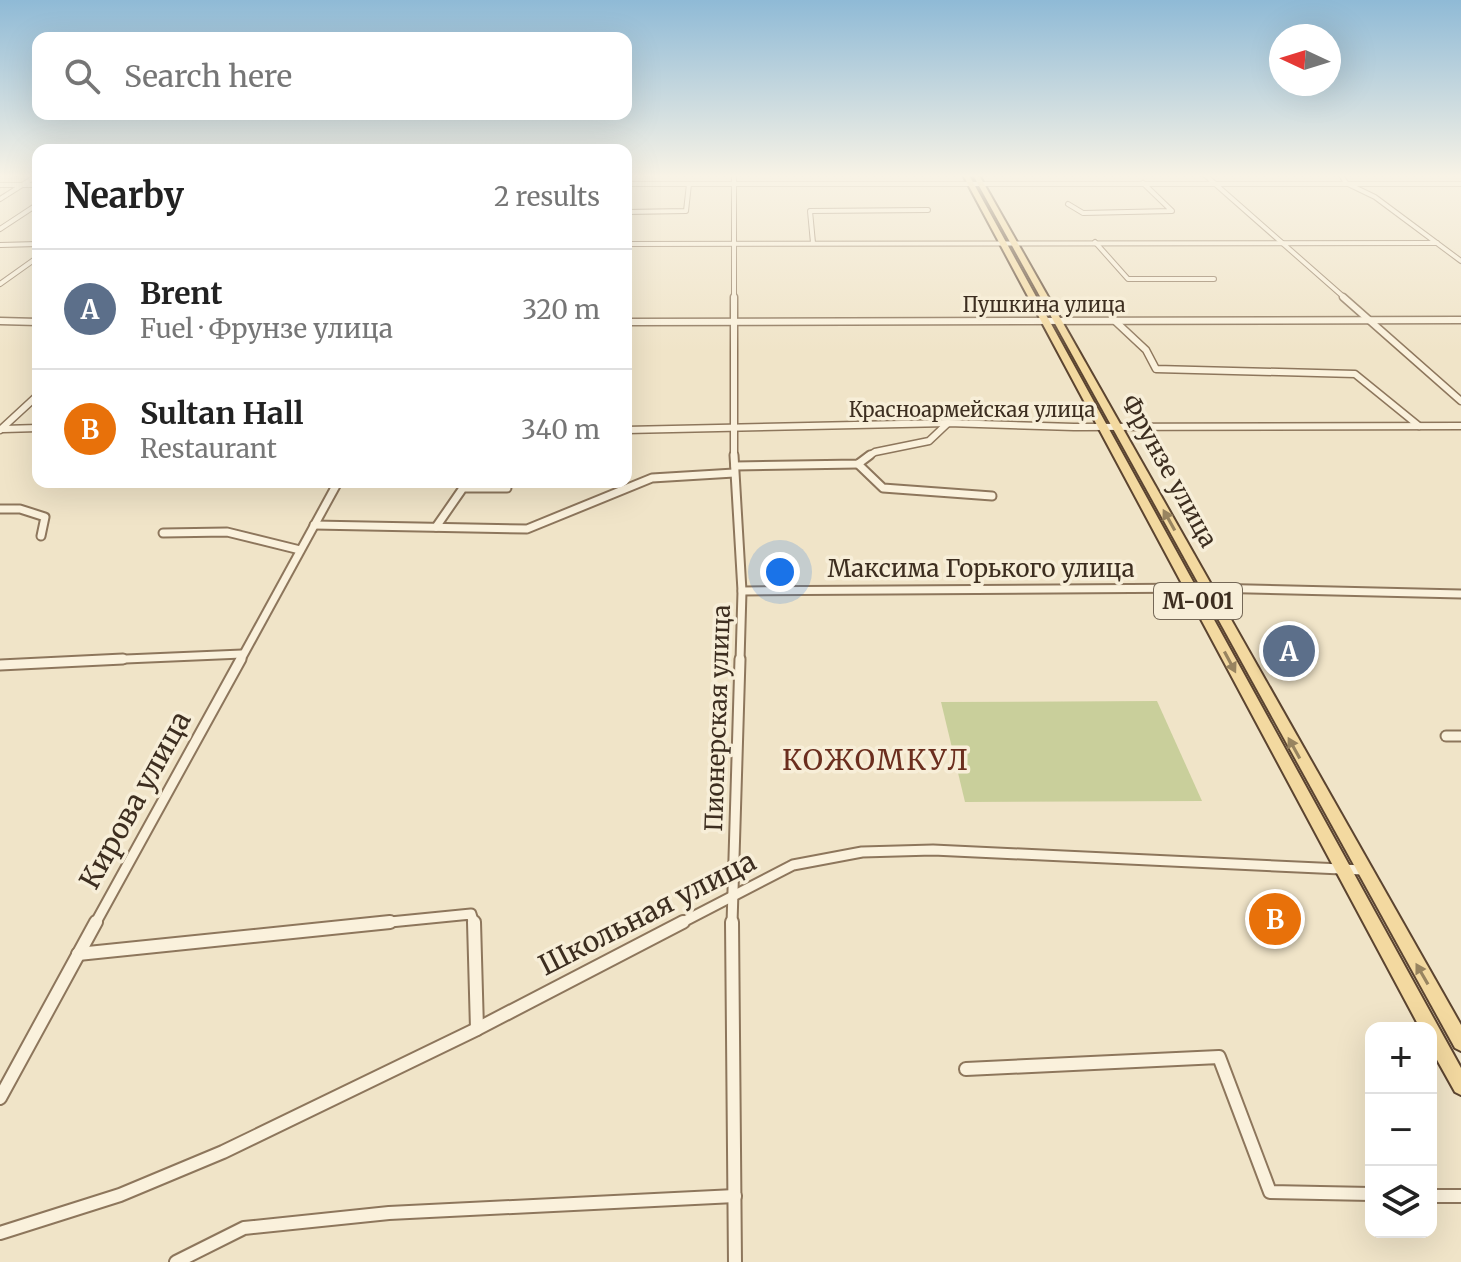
<!DOCTYPE html>
<meta charset="utf-8">
<style>
:root{--surface:#fff;--page:#f6f6f6;--text:#222;--muted:#767676;--line:#e0e0e0;--accent:#0f766e}
body{margin:0;font-family:Merriweather,serif;background:var(--page);color:var(--text)}
.controls{position:absolute;right:24px;bottom:24px;display:grid;overflow:hidden;border-radius:16px;box-shadow:0 8px 32px #0002}
.controls button{width:72px;height:72px;display:grid;place-items:center;padding:0;border:0;border-bottom:2px solid var(--line);background:var(--surface);color:var(--text);font:40px sans-serif}
.compass{position:absolute;left:1269px;top:24px;width:72px;height:72px;border-radius:50%;background:var(--surface);box-shadow:0 8px 32px #0002;rotate:274deg}
.you{position:absolute;left:780px;top:572px;width:28px;height:28px;margin:-20px;border:6px solid #fff;border-radius:50%;background:#1a73e8;box-shadow:0 0 0 12px #1a73e833}
.badge{display:grid;place-items:center;width:52px;height:52px;border-radius:50%;background:var(--accent);color:#fff;font-size:26px;font-weight:700}
.pin{position:absolute;translate:-50% -50%;border:4px solid #fff;box-shadow:0 2px 8px #0006}
.list{margin:0;padding:0;list-style:none}
h2{display:flex;justify-content:space-between;align-items:center;height:104px;margin:0;padding:0 32px;font-size:34px}
h2 small{font-size:26px;font-weight:400;color:var(--muted)}
.list li{display:grid;grid-template-columns:52px 1fr auto;gap:24px;align-items:center;box-sizing:border-box;height:120px;padding:0 32px;border-top:2px solid var(--line)}
.list b{display:block;font-size:30px;white-space:nowrap}
.list p{margin:0;font-size:26px;white-space:nowrap;color:var(--muted)}
.list em{font-size:26px;font-style:normal;color:var(--muted)}
.icon{flex:none;width:44px;height:44px;fill:none;stroke:currentColor;stroke-width:2;stroke-linecap:round;stroke-linejoin:round}
.map{position:relative;flex:none;width:1461px;height:1262px;overflow:hidden}
.search{position:absolute;background:var(--surface);box-shadow:0 8px 32px #0002;left:32px;top:32px;width:600px;height:88px;display:flex;align-items:center;gap:20px;box-sizing:border-box;padding:0 28px;border-radius:16px;color:var(--muted);font-size:30px}
.panel{position:absolute;background:var(--surface);box-shadow:0 8px 32px #0002;left:32px;top:144px;width:600px;height:344px;border-radius:16px}
.map>svg:first-child{display:block}
.green{fill:#c9cf9b}
.lines{fill:none;stroke-linecap:round;stroke-linejoin:round}
.street-far4-casing{stroke:#8d765c;stroke-width:6}
.street-far3-casing{stroke:#8d765c;stroke-width:9}
.street-far2-casing{stroke:#8d765c;stroke-width:11}
.street-far1-casing{stroke:#8d765c;stroke-width:13}
.street-casing{stroke:#8d765c;stroke-width:16}
.primary-casing{stroke:#5b4430;stroke-width:4}
.street-far4{stroke:#faf1dc;stroke-width:4}
.street-far3{stroke:#faf1dc;stroke-width:6}
.street-far2{stroke:#faf1dc;stroke-width:7}
.street-far1{stroke:#faf1dc;stroke-width:9}
.street{stroke:#faf1dc;stroke-width:12}
.primary{fill:#f3d9a0;fill-rule:evenodd}
.oneway{fill:#988460}
.labels{text-anchor:middle;stroke-width:7;stroke-linejoin:round;paint-order:stroke}
.far-street-label{font-size:20px;fill:#3d2e20;stroke:#f7eed8}
.shield{fill:#f7eed8;stroke:#756857;stroke-width:2}
.shield-label{font-size:22px;font-weight:bold;fill:#3d2e20}
.street-label{font-size:24px;fill:#3d2e20;stroke:#f7eed8}
.quarter-label{font-size:28px;letter-spacing:2px;fill:#6b2e1e;stroke:#f7eed8}
.near-street-label{font-size:28px;fill:#3d2e20;stroke:#f7eed8}
</style>
<div class="map">
<svg width="1461" height="1262" viewBox="0 0 1461 1262">
<rect width="100%" height="100%" fill="#f0e4c8"/>
<!-- green -->
<polygon class="green" points="1157,701 1202,801 965,802 941,702"/>
<g class="lines">
<defs>
<g id="street-far4">
<polyline points="734,175 734,299"/>
<polyline points="1205,175 1346,299"/>
<polyline points="1341,175 1346,183 1375,197 1461,261"/>
<polyline points="626,184 1461,184"/>
<polyline points="0,185 38,185"/>
<polyline points="0,199 38,175"/>
<polyline points="1068,204 1083,213 1172,211 1143,183"/>
<polyline points="626,212 686,211 689,184"/>
<polyline points="0,229 38,204"/>
<polyline points="1095,242 1128,279 1214,279"/>
<polyline points="813,243 810,211 928,210"/>
<polyline points="626,244 1437,243"/>
<polyline points="0,245 38,244"/>
<polyline points="0,284 38,257"/>
</g>
<g id="street-far3">
<polyline points="734,297 734,457"/>
<polyline points="1343,297 1461,401"/>
<polyline points="0,321 38,322"/>
<polyline points="1115,321 1146,350 1156,369 1355,374 1419,426"/>
<polyline points="626,322 1461,320"/>
<polyline points="3,429 38,428"/>
<polyline points="0,430 38,395"/>
<polyline points="626,430 948,423 1074,427 1461,426"/>
<polyline points="867,457 875,452 929,441 948,423"/>
</g>
<g id="street-far2">
<polyline points="734,455 742,591 740,661"/>
<polyline points="858,464 883,488 992,496"/>
<polyline points="735,466 858,464 870,455"/>
<polyline points="0,509 20,509 45,517 41,536"/>
<polyline points="314,525 527,529 652,478 734,473"/>
<polyline points="436,527 463,488 507,488"/>
<polyline points="163,533 227,532 300,550"/>
<polyline points="742,591 1207,588 1461,594"/>
<polyline points="79,661 242,654"/>
<polyline points="240,661 338,482"/>
</g>
<g id="street-far1">
<polyline points="0,665 123,659"/>
<polyline points="1446,736 1461,736"/>
<polyline points="95,924 241,659"/>
<polyline points="370,924 471,914 474,924"/>
<polyline points="679,924 793,865 862,852 933,850 1363,870"/>
<polyline points="732,924 740,659"/>
</g>
<g id="street">
<polyline points="474,922 477,1029"/>
<polyline points="732,922 735,1262"/>
<polyline points="78,954 390,922"/>
<polyline points="966,1069 1219,1057 1270,1192 1371,1194"/>
<polyline points="0,1098 96,922"/>
<polyline points="1431,1196 1461,1196"/>
<polyline points="0,1233 120,1195 223,1152 477,1029 683,922"/>
<polyline points="176,1262 244,1228 389,1213 735,1196"/>
</g>
<g id="primary">
<polygon points="963,175 969,175 1461,1068 1461,1095 1455,1092 1431,1049 1431,1028 1420,1028"/>
<polygon points="973,175 979,175 1461,1025 1461,1051 1455,1048"/>
</g>
</defs>
<!-- street-far4 casing -->
<use href="#street-far4" class="street-far4-casing"/>
<!-- street-far3 casing -->
<use href="#street-far3" class="street-far3-casing"/>
<!-- street-far2 casing -->
<use href="#street-far2" class="street-far2-casing"/>
<!-- street-far1 casing -->
<use href="#street-far1" class="street-far1-casing"/>
<!-- street casing -->
<use href="#street" class="street-casing"/>
<!-- primary casing -->
<use href="#primary" class="primary-casing"/>
<!-- street-far4 -->
<use href="#street-far4" class="street-far4"/>
<!-- street-far3 -->
<use href="#street-far3" class="street-far3"/>
<!-- street-far2 -->
<use href="#street-far2" class="street-far2"/>
<!-- street-far1 -->
<use href="#street-far1" class="street-far1"/>
<!-- street -->
<use href="#street" class="street"/>
<!-- primary -->
<use href="#primary" class="primary"/>
</g>
<!-- one-way arrows -->
<defs><path id="oneway-solid" d="M-6-.8H1V-3.2L6.5 0L1 3.2V.8H-6Z" transform="scale(2)"/></defs>
<g class="oneway">
<use href="#oneway-solid" transform="translate(1169 520) rotate(-119)"/>
<use href="#oneway-solid" transform="translate(1230 662) rotate(62)"/>
<use href="#oneway-solid" transform="translate(1294 748) rotate(-119)"/>
<use href="#oneway-solid" transform="translate(1422 974) rotate(-120)"/>
</g>
<!-- sky -->
<linearGradient id="sky" x2="0" y2="1"><stop stop-color="#8fbad6"/><stop offset="0.5" stop-color="#f8f3e6"/><stop offset="1" stop-color="#f8f3e6" stop-opacity="0"/></linearGradient>
<rect width="1461" height="352" fill="url(#sky)"/>
<g class="labels">
<!-- far-street labels -->
<g class="far-street-label">
<text x="1044" y="312">Пушкина улица</text>
<text x="972" y="417">Красноармейская улица</text>
</g>
<!-- shield labels -->
<rect class="shield" x="1154" y="583" width="88" height="36" rx="6"/>
<g class="shield-label">
<text x="1198" y="609">M-001</text>
</g>
<!-- street labels -->
<g class="street-label">
<text transform="translate(1169 471) rotate(61)" y="8">Фрунзе улица</text>
<text x="981" y="577">Максима Горького улица</text>
<text transform="translate(718 718) rotate(-88)" y="8">Пионерская улица</text>
</g>
<!-- quarter labels -->
<g class="quarter-label">
<text x="876" y="770">КОЖОМКУЛ</text>
</g>
<!-- near-street labels -->
<g class="near-street-label">
<text transform="translate(135 800) rotate(-61)" y="10">Кирова улица</text>
<text transform="translate(647 913) rotate(-27)" y="10">Школьная улица</text>
</g>
</g>
</svg>
<div class="controls">
<button>+</button>
<button>−</button>
<button><svg class="icon" aria-label="layers" viewBox="0 0 24 24"><path d="M12 4l9 5-9 5-9-5zM3 14l9 5 9-5"/></svg></button>
</div>
<svg class="compass" viewBox="-18 -18 36 36"><path d="M0-13l5 13h-10z" fill="#e53935"/><path d="M0 13l5-13h-10z" fill="#767676"/></svg>
<div class="you"></div>
<div class="pin badge" style="left:1289px;top:651px;background:#5c6f8a">A</div>
<div class="pin badge" style="left:1275px;top:919px;background:#e8710a">B</div>
<div class="search"><svg class="icon" aria-label="search" viewBox="0 0 24 24"><circle cx="10" cy="10" r="6"/><path d="M15 15l6 6"/></svg>Search here</div>
<section class="panel">
<h2>Nearby<small>2 results</small></h2>
<ul class="list">
<li><span class="badge" style="background:#5c6f8a">A</span><div><b>Brent</b><p>Fuel · Фрунзе улица</p></div><em>320 m</em></li>
<li><span class="badge" style="background:#e8710a">B</span><div><b>Sultan Hall</b><p>Restaurant</p></div><em>340 m</em></li>
</ul>
</section>
</div>
